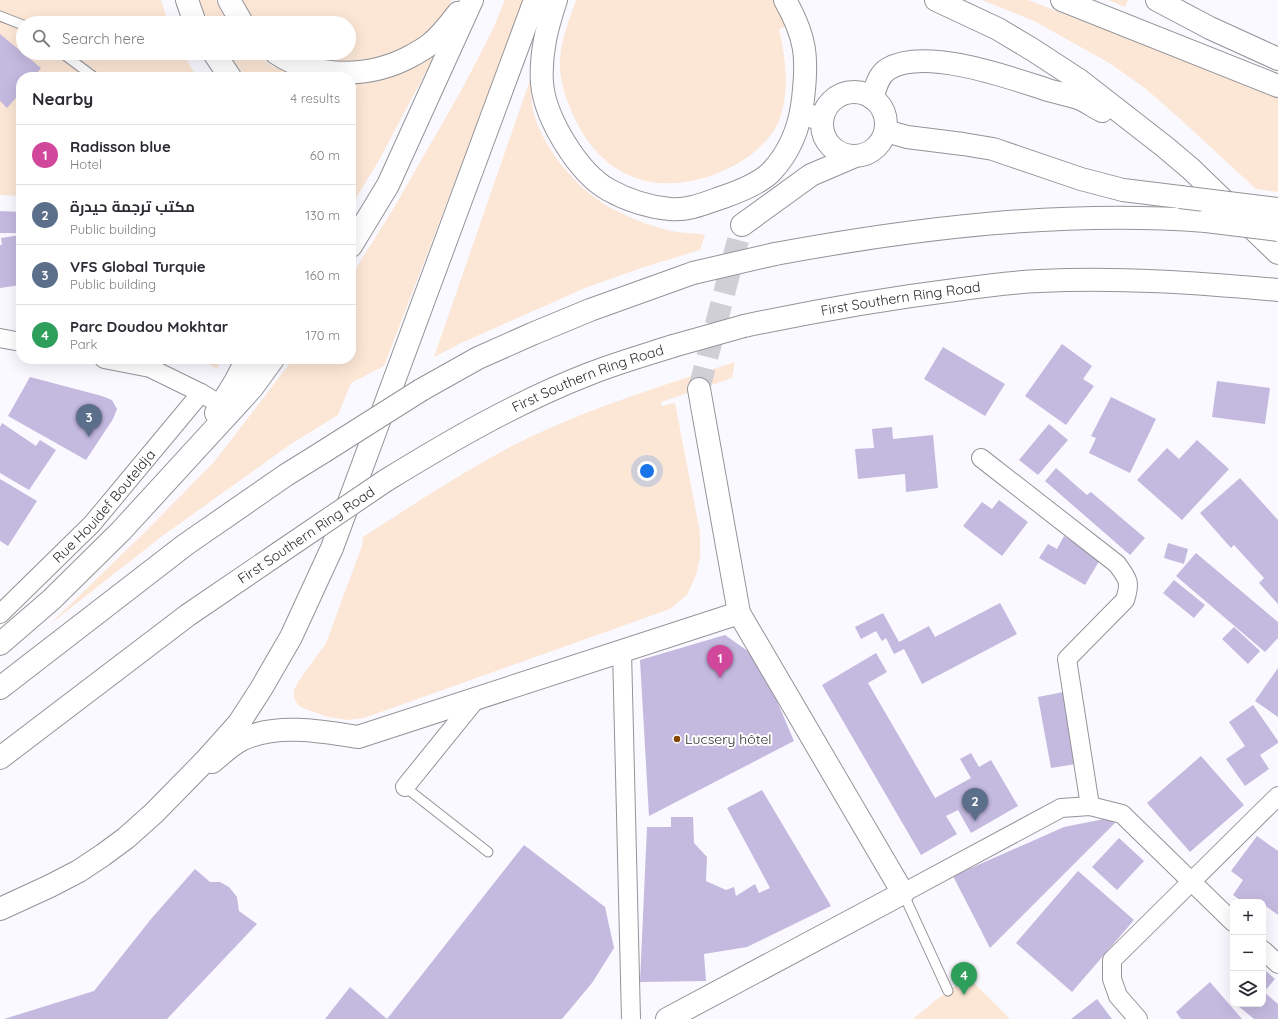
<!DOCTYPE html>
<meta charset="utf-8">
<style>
:root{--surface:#fff;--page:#f7f7f7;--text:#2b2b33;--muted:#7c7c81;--line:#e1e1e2;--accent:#111827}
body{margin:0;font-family:Quicksand,Cairo,sans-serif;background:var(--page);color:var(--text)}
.controls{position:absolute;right:12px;bottom:12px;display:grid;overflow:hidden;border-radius:8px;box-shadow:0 4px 16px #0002}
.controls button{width:36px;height:36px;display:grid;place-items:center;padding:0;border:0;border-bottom:1px solid var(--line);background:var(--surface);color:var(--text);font:20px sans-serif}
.you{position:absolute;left:647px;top:471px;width:14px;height:14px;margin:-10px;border:3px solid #fff;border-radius:50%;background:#1a73e8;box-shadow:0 0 0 6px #1a73e833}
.badge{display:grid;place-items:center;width:26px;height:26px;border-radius:50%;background:var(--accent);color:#fff;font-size:13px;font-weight:700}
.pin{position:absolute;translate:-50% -33px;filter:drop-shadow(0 1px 2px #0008)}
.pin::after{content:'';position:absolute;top:21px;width:14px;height:12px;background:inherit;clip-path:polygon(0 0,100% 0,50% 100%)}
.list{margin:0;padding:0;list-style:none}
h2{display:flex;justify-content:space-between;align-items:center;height:52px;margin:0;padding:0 16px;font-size:17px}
h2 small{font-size:13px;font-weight:400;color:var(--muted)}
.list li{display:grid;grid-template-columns:26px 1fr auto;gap:12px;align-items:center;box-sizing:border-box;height:60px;padding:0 16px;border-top:1px solid var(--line)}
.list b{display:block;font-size:15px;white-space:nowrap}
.list p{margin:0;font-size:13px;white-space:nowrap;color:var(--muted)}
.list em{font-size:13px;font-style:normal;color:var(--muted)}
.icon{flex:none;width:22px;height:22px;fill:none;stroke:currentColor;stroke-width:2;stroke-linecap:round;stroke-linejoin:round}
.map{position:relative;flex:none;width:1278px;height:1019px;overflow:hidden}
.search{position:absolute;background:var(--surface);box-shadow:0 4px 16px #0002;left:16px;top:16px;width:340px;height:44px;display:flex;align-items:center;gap:10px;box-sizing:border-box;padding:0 14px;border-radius:22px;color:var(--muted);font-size:15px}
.panel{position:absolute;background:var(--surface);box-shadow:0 4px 16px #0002;left:16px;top:72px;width:340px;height:292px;border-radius:16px}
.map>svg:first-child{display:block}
.green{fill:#fce7d6}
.building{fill:#c4b9df}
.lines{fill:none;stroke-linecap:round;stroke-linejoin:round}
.secondary-tunnel{stroke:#d0cfd5;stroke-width:22;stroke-dasharray:22 11;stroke-linecap:butt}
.lane-casing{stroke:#949398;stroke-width:11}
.street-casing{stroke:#949398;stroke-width:20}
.secondary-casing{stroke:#949398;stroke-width:24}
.highway-casing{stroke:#949398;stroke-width:24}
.lane{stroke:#fff;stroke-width:9}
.street{stroke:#fff;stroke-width:18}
.secondary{stroke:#fff;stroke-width:22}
.highway{stroke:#fff;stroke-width:22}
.highway-bridge-casing{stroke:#949398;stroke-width:24;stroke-linecap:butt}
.highway-bridge{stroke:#fff;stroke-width:22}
.poi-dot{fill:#834800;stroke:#fff;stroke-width:1.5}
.labels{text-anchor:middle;stroke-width:4;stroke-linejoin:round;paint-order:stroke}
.street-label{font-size:14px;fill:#2a292b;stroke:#fff}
.poi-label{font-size:14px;fill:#2a292b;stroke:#fff;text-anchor:start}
</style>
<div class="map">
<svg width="1278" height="1019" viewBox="0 0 1278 1019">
<rect width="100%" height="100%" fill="#faf9ff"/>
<!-- green -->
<g class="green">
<polygon points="0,0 161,0 168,23 23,23 23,53 182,53 197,77 21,77 21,196 0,195"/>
<polygon points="199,0 216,0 223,15 229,23 208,23"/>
<path d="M240 0H452C446 10 439 22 430 30 415 45 383 57 361 61 342 64 319 60 301 53H349V23H255Z"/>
<polygon points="505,0 525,0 384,366 351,383 338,415 291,444 161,537 49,625 145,532 213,463 248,418 293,359 351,359 351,276 392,211 461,91 492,31"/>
<path d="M576 0H775L788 26 779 29C786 59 790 91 779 121 771 140 752 156 735 165 671 199 607 187 575 119 567 102 559 81 560 61 561 39 569 20 576 0Z"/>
<polygon points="982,0 1028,0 1278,97 1278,192 1256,189 1179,118 1146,89 1111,64 1034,21"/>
<polygon points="1108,0 1128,0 1125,7"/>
<polygon points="228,53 254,53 272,66 299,77 246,77"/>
<path d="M436 53 378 162 351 206V84C367 83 386 80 400 73 413 67 424 59 436 53Z"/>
<path d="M531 77C531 90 531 102 534 114 543 147 573 183 601 202 617 213 652 227 671 231 682 233 694 233 705 235L700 250 641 268 585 288 461 343 434 357Z"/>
<polygon points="202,359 222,359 217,369 202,360"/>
<path d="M735 362 732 378 661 402V406L675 403 700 532V557L696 575 687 595 670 609 364 718 348 720 328 717 303 708 298 705 294 698V690L298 682 326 643 362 546 363 537C411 506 458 475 508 448 580 411 658 387 735 362Z"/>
<polygon points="968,977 1010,1019 913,1019 936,1000"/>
</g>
<!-- building -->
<g class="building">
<polygon points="0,34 41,68 34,77 21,77 21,92 7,108 0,101"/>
<polygon points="0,211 19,212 18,233 0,233"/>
<polygon points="21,235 21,285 0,288 0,245 2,245 1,238"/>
<polygon points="1062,344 1092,366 1083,379 1094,386 1066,425 1025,396"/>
<polygon points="943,347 1005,384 985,416 924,379"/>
<polygon points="30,377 102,396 112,400 117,409 113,419 86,460 8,416"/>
<polygon points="1217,381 1270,388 1265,424 1212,417"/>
<polygon points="1111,397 1156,419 1130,473 1089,453 1096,438 1091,436"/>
<polygon points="2,423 36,446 40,440 56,450 29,490 0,473 0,427"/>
<polygon points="1049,424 1068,440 1038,475 1019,460"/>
<polygon points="892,427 893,439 933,435 938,488 906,492 905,474 858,479 855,449 874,448 872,429"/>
<polygon points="1197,440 1229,469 1182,520 1137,480 1167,448 1179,459"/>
<polygon points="1056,468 1087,495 1091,492 1145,538 1130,555 1045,481"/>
<polygon points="1240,478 1278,520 1278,604 1259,583 1264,578 1234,545 1231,548 1200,513"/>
<polygon points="0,479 37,501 8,546 0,541"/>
<polygon points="999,500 1028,522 1002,556 963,526 982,502 992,509"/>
<polygon points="1064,536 1101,558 1085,585 1039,558 1048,544 1057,549"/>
<polygon points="1168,543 1188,549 1184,564 1164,558"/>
<polygon points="1196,553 1278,622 1278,638 1265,652 1176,576"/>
<polygon points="1174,580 1205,605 1194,618 1163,593"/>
<polygon points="1000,603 1017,634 922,684 904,649 894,654 886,638 882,641 876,631 861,639 855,627 883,613 899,642 929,626 935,637"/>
<polygon points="1234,627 1260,651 1248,664 1222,639"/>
<polygon points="725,635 759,659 794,741 649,816 640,660"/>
<polygon points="876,653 887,672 868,683 935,798 971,778 960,759 971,753 979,767 991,760 1018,806 971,833 958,810 946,816 957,834 921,855 822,685"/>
<polygon points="1278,668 1278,717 1255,701"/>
<polygon points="1063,692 1076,764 1051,768 1038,697"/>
<polygon points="1253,705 1278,741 1278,743 1260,755 1269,769 1245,786 1226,759 1245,746 1229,722"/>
<polygon points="1201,756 1244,805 1190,852 1147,803"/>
<polygon points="762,790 831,906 747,947 704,954 706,981 640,982 647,827 671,827 671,817 693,817 694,843 707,857 706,881 726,890 734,887 736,896 755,884 759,893 770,888 727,808"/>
<polygon points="1109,818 1115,823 990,948 953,876 1064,827"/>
<polygon points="1257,836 1278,851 1278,915 1263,904 1263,902 1243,902 1233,895 1243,880 1231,871"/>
<polygon points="1119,838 1144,861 1117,890 1092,867"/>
<polygon points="524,845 605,907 614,948 592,983 562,1019 387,1019"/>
<polygon points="195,869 210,882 220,882 229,887 237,897 239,911 257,924 167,1019 4,1019 94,991 151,919"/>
<polygon points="1078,871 1134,920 1072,992 1016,943"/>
<polygon points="1266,971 1275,979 1264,992 1278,1004 1278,1019 1254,1019 1237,1005 1263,1004 1263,975"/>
<polygon points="1210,982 1242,1019 1181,1019 1176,1012"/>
<polygon points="350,987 387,1019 325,1019"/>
<polygon points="1097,999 1112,1019 1071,1019"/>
</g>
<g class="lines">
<!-- secondary-tunnel -->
<polyline class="secondary-tunnel" points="699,389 742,225"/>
<defs>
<g id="lane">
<polyline points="0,16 23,25"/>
<polyline points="62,53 94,77"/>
<polyline points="405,787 488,852"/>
<polyline points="903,893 948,991"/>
</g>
<g id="street">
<polyline points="0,338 21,342"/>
<polyline points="104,359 150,368 201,393 211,399"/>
<path d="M981 458 1117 564C1128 579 1131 582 1125 600L1067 659 1090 806"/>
<path id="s1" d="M0 614 92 524 201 393"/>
<polyline points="622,651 631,1019"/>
<polyline points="405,787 477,698"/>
<polyline points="903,893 1061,808 1090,806 1122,814 1233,922"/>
<polyline points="1263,950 1278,964"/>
<polyline points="1138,1019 1118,996 1112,979 1112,960 1278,796"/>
</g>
<g id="secondary">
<circle cx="854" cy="124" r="32"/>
<polyline points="742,225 811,175 853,157"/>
<path d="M212 762C221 755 231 745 241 740 275 723 321 731 358 737L739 613"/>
<polyline points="667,1019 903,893 739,613 699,389"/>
</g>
<g id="highway">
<polyline points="187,0 195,23"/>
<polyline points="229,0 242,23"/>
<path d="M556 0C547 27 540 54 542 83 545 118 578 173 609 190 627 200 649 207 670 209 689 211 708 202 726 196 740 191 760 183 771 172 790 152 800 126 803 99 808 57 806 37 785 0"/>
<polyline points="936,0 998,29 1033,50 1079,80 1165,147 1191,169 1278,253"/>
<polyline points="1062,0 1278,86"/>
<polyline points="1157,0 1210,28 1278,59"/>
<polyline points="214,53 230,77"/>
<path d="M276 53C317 80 372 78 413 55 418 52 424 49 429 45 441 36 449 25 458 13"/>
<path d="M872 98C876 87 878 75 888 69 924 47 1008 77 1045 89 1056 93 1067 94 1078 98 1086 101 1094 107 1102 111"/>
<polyline points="801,112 821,120"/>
<polyline points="886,131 907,137 963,144 993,149 1081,179 1123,190 1180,197"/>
<polyline points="351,246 388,185 472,0"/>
<path d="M775 254C915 228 1064 210 1206 221"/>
<path id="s2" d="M744 326C815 311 883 299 955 290 983 286 1012 282 1040 281 1120 277 1198 283 1278 290"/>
<polyline points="421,390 478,358 532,334 590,310 693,273"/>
<polyline points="216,413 235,382 247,359"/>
<path id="s3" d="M385 481C450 441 517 402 589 374 617 363 645 355 673 346"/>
<polyline points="0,644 51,600 121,531 252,388 273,359"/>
<polyline points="0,688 185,545 286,475 323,452"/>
<polyline points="0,758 188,615 279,553"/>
<polyline points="0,909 50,886 79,871 103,855 126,838 154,813 205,761 239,723 261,689 291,637 332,548 535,0"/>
</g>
</defs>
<!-- lane casing -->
<use href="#lane" class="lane-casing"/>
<!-- street casing -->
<use href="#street" class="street-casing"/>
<!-- secondary casing -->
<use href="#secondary" class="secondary-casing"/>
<!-- highway casing -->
<use href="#highway" class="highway-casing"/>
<!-- lane -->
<use href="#lane" class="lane"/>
<!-- street -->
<use href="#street" class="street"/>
<!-- secondary -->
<use href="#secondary" class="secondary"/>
<!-- highway -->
<use href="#highway" class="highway"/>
<defs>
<g id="highway-bridge">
<polyline points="1180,197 1278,209"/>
<polyline points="1206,221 1278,230"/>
<polyline points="693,273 775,254"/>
<polyline points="673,346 744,326"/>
<polyline points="323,452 421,390"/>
<polyline points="279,553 385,481"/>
</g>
</defs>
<!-- highway-bridge casing -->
<use href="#highway-bridge" class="highway-bridge-casing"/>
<!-- highway-bridge -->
<use href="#highway-bridge" class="highway-bridge"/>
</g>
<!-- markers -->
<circle class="poi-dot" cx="677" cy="739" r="4"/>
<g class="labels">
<!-- street labels -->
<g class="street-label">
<text dy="5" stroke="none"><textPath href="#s2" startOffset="159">First Southern Ring Road</textPath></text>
<text dy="5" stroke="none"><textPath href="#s3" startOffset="228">First Southern Ring Road</textPath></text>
<text dy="5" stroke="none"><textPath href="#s1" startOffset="150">Rue Houidef Bouteldja</textPath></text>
<text transform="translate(306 535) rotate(-34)" y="5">First Southern Ring Road</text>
</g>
<!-- poi labels -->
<g class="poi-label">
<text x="685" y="744">Lucsery hôtel</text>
</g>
</g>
</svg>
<div class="controls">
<button>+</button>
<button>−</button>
<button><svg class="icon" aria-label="layers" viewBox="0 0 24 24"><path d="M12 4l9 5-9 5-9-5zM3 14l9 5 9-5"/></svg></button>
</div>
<div class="you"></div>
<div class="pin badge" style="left:720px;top:678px;background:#d1479c">1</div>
<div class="pin badge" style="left:975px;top:821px;background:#5c6f8a">2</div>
<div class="pin badge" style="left:89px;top:437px;background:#5c6f8a">3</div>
<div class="pin badge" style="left:964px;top:995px;background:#2e9e5b">4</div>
<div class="search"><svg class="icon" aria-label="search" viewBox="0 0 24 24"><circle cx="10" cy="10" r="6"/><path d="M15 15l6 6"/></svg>Search here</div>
<section class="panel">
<h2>Nearby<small>4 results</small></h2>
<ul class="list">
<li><span class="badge" style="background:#d1479c">1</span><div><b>Radisson blue</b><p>Hotel</p></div><em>60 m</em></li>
<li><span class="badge" style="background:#5c6f8a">2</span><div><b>مكتب ترجمة حيدرة</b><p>Public building</p></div><em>130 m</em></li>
<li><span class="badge" style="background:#5c6f8a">3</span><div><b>VFS Global Turquie</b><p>Public building</p></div><em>160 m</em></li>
<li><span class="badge" style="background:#2e9e5b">4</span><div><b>Parc Doudou Mokhtar</b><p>Park</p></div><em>170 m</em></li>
</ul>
</section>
</div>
